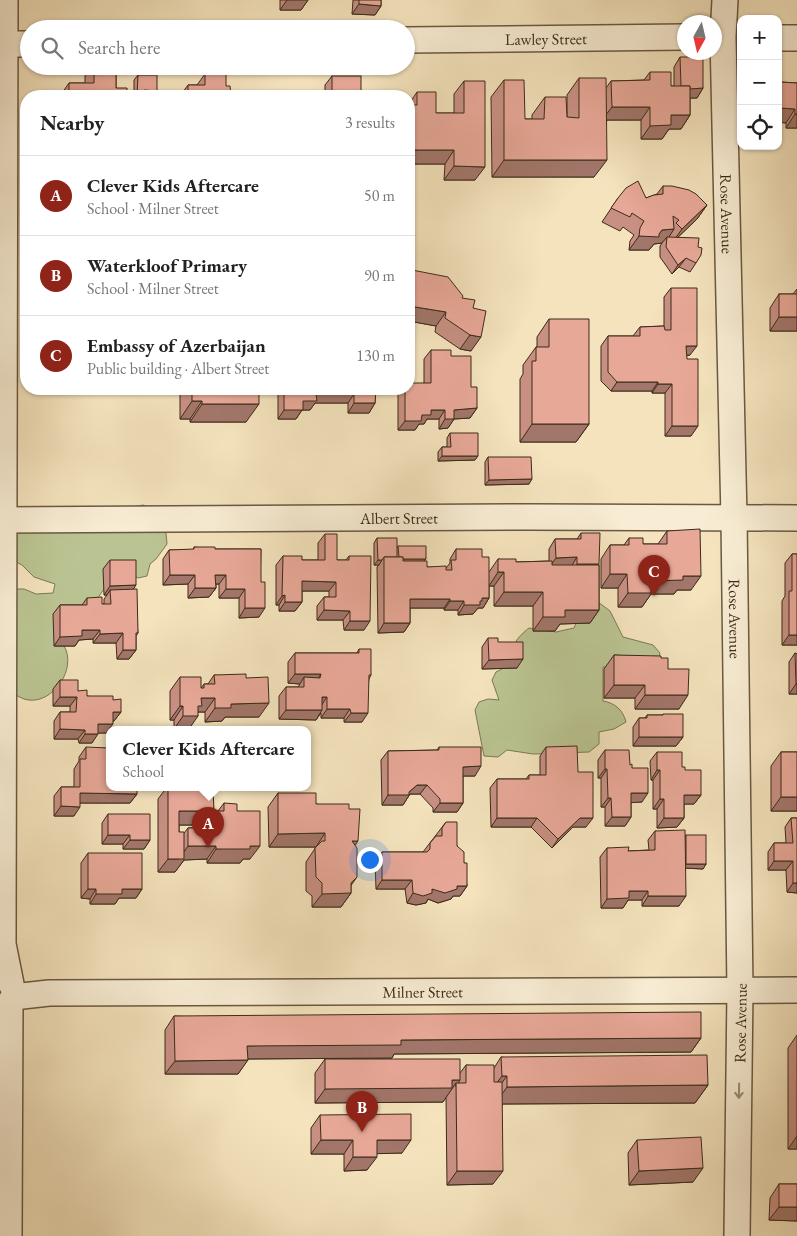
<!DOCTYPE html>
<meta charset="utf-8">
<style>
:root{--surface:#fff;--page:#f6f6f6;--text:#222;--muted:#767676;--line:#e0e0e0;--accent:#8f2418}
body{margin:0;font-family:"EB Garamond",serif;background:var(--page);color:var(--text)}
.controls{position:absolute;right:15px;top:15px;display:grid;overflow:hidden;border-radius:10px;box-shadow:0 1px 4px #0004}
.controls button{width:45px;height:45px;display:grid;place-items:center;padding:0;border:0;border-bottom:1px solid var(--line);background:var(--surface);color:var(--text);font:25px sans-serif}
.compass{position:absolute;left:677px;top:15px;width:45px;height:45px;border-radius:50%;background:var(--surface);box-shadow:0 1px 4px #0004;rotate:188deg}
.you{position:absolute;left:369px;top:859px;width:18px;height:18px;margin:-12px;border:4px solid #fff;border-radius:50%;background:#1a73e8;box-shadow:0 0 0 8px #1a73e833}
.badge{display:grid;place-items:center;width:32px;height:32px;border-radius:50%;background:var(--accent);color:#fff;font-size:16px;font-weight:700}
.pin{position:absolute;translate:-50% -41px;filter:drop-shadow(0 1px 2px #0008)}
.pin::after{content:'';position:absolute;top:26px;width:18px;height:15px;background:inherit;clip-path:polygon(0 0,100% 0,50% 100%)}
.popup{position:absolute;left:106px;top:726px;width:205px;height:65px;box-sizing:border-box;display:grid;place-content:center;border-radius:10px;background:var(--surface);filter:drop-shadow(0 1px 4px #0005);font-size:16px;white-space:nowrap;color:var(--muted)}
.popup b{font-size:19px;color:var(--text)}
.popup::after{content:'';position:absolute;left:50%;top:100%;margin-left:-10px;border:10px solid transparent;border-top-color:var(--surface)}
.list{margin:0;padding:0;list-style:none}
h2{display:flex;justify-content:space-between;align-items:center;height:65px;margin:0;padding:0 20px;font-size:21px}
h2 small{font-size:16px;font-weight:400;color:var(--muted)}
.list li{display:grid;grid-template-columns:32px 1fr auto;gap:15px;align-items:center;box-sizing:border-box;height:80px;padding:0 20px;border-top:1px solid var(--line)}
.list b{display:block;font-size:19px;white-space:nowrap}
.list p{margin:0;font-size:16px;white-space:nowrap;color:var(--muted)}
.list em{font-size:16px;font-style:normal;color:var(--muted)}
.icon{flex:none;width:28px;height:28px;fill:none;stroke:currentColor;stroke-width:2;stroke-linecap:round;stroke-linejoin:round}
.map{position:relative;flex:none;width:797px;height:1236px;overflow:hidden}
.search{position:absolute;background:var(--surface);box-shadow:0 1px 4px #0004;left:20px;top:20px;width:395px;height:55px;display:flex;align-items:center;gap:12px;box-sizing:border-box;padding:0 18px;border-radius:28px;color:var(--muted);font-size:19px}
.panel{position:absolute;background:var(--surface);box-shadow:0 1px 4px #0004;left:20px;top:90px;width:395px;height:305px;border-radius:20px}
.map>svg:first-child{display:block}
.green{fill:#bac492;stroke:#7b7855}
.lines{fill:none;stroke-linecap:round;stroke-linejoin:round}
.minor-casing{stroke:#6a5941;stroke-width:28}
.minor{stroke:#f8edd4;stroke-width:25}
.wall{fill:#c89083;stroke:#3c2b18}
.shaded-wall{fill:#a2766a;stroke:#3c2b18}
.building{fill:#e8a898;stroke:#3c2b18}
.oneway{stroke:#9a8c76}
.labels{text-anchor:middle;stroke-width:4;stroke-linejoin:round;paint-order:stroke}
.street-label{font-size:16px;fill:#3c2b18;stroke:#f8edd4}
</style>
<div class="map">
<svg width="797" height="1236" viewBox="0 0 797 1236">
<rect width="100%" height="100%" fill="#f4e3bd"/>
<filter id="stains"><feTurbulence type="fractalNoise" baseFrequency=".004" numOctaves="4"/><feColorMatrix values="0 0 0 0 .2 0 0 0 0 .09 0 0 0 0 .02 0 0 0 .5 -.17"/></filter>
<radialGradient id="worn" r=".72"><stop offset=".6" stop-color="#630" stop-opacity="0"/><stop offset="1" stop-color="#630" stop-opacity=".3"/></radialGradient>
<!-- green -->
<g class="green">
<path d="M143 505 156 510 155 526 166 533 167 544 156 559 150 564 147 576 138 578 113 567 109 582 97 599 57 636C60 641 64 645 66 650 75 674 49 707 24 699 18 697 12 692 7 689L10 589H24L36 594 53 593 55 584 34 577 22 565 10 559V531Z"/>
<path d="M598 602 610 611 623 637 653 645 660 653 658 662 643 667H603V701C615 703 623 710 626 722L614 729 599 732V744L589 752 533 754 507 750 498 757 484 756 475 710 479 702 488 699 499 700 492 680 496 672 511 664C512 646 514 640 529 628L556 632 574 628 581 610Z"/>
</g>
<g class="lines">
<defs>
<g id="minor">
<polyline points="5,0 3,944 11,984"/>
<path id="s1" d="M725 0 723 37 734 518 740 990 737 1236"/>
<polyline points="778,38 797,38"/>
<path id="s2" d="M406 40 684 37"/>
<polyline points="0,44 29,44"/>
<path id="s3" d="M0 520 530 517 797 518"/>
<path id="s4" d="M13 997 49 993 797 990"/>
<polyline points="9,1236 10,1002"/>
</g>
</defs>
<!-- minor casing -->
<use href="#minor" class="minor-casing"/>
<!-- minor -->
<use href="#minor" class="minor"/>
</g>
<!-- wall -->
<g class="wall">
<polygon points="280,0 308,0 301,10 280,10"/>
<polygon points="353,0 381,0 381,6 375,15 352,14"/>
<polygon points="680,57 703,88 697,98 690,98 690,115 681,129 669,129 662,139 641,139 641,120 607,120 594,177 492,177 491,97 504,80 525,119 532,119 532,115 545,97 567,117 567,95 579,78 606,88 611,81 644,80 650,72 671,86 674,86 674,67"/>
<polygon points="91,66 116,66 116,88 127,95 134,95 134,80 138,75 157,96 60,96 69,83 85,83 85,76"/>
<polygon points="205,74 226,86 231,94 264,96 180,96 188,85 197,85"/>
<polygon points="332,76 361,96 325,96 325,85"/>
<polygon points="464,81 475,180 444,180 445,164 409,164 409,104 417,92 436,113 454,113 454,94"/>
<polygon points="780,82 797,83 797,128 786,128 786,123 778,122 778,85"/>
<polygon points="663,186 707,205 697,219 678,237 696,263 690,272 679,267 672,274 660,257 660,246 662,243 654,244 649,250 629,250 630,241 634,235 623,227 620,231 602,222 618,198 646,198 657,194"/>
<polygon points="412,270 462,298 473,308 471,351 460,349 435,332 436,326 409,321 409,275"/>
<polygon points="671,288 690,355 686,356 691,436 665,436 665,393 652,393 652,391 611,391 601,381 601,346 608,336 633,336 640,327 664,326 664,297"/>
<polygon points="797,289 797,331 770,331 770,308 779,294 793,294"/>
<polygon points="549,319 589,424 576,442 520,442 520,379 523,374 523,365 536,347 537,347 537,337"/>
<polygon points="431,350 451,356 471,387 477,408 470,418 454,419 448,428 439,429 439,419 427,419 424,424 419,424 415,430 398,430 398,393 401,389 409,389 424,383 424,359"/>
<polygon points="180,389 259,389 246,422 190,422 190,419 180,419"/>
<polygon points="281,389 376,389 375,403 369,413 348,413 348,403 315,403 310,410 302,410 296,419 278,419 278,394"/>
<polygon points="450,433 475,460 438,461 438,452 442,447 447,447 447,438"/>
<polygon points="488,457 529,484 485,485 485,462"/>
<polygon points="667,531 691,590 677,590 674,594 651,594 642,607 618,607 618,588 601,588 601,559 610,545 624,545 629,538 643,544 658,544"/>
<polygon points="581,533 599,565 599,610 590,623 560,624 555,631 533,631 533,606 494,606 494,586 489,586 489,598 483,608 478,608 473,614 458,615 458,610 444,610 444,608 410,608 410,623 404,632 378,633 377,567 379,565 374,565 374,543 377,538 397,548 398,546 426,559 424,561 427,567 446,568 450,563 450,559 456,549 482,557 489,572 498,559 516,562 549,561 549,549 555,539 577,539"/>
<polygon points="325,534 337,560 346,560 349,556 364,630 344,630 343,620 317,620 317,606 324,597 329,597 329,591 302,591 302,602 295,611 279,611 279,605 276,605 276,565 283,556 302,560 318,560 318,543"/>
<polygon points="194,547 215,549 261,549 259,617 239,618 239,598 219,598 219,584 216,584 216,588 209,597 188,598 188,584 163,585 163,559 169,550 193,550"/>
<polygon points="792,554 797,554 797,645 782,645 782,601 785,596 785,563"/>
<polygon points="110,560 133,589 138,633 136,636 136,650 129,659 117,659 116,643 93,643 93,639 79,640 75,646 54,646 53,614 60,605 82,605 87,598 102,604 104,604 104,599 107,595 104,595 103,569"/>
<polygon points="488,638 517,668 482,669 482,647"/>
<polygon points="359,649 371,675 369,679 362,722 344,722 344,718 321,718 321,713 316,720 279,719 279,696 286,687 298,687 300,684 288,683 288,662 295,653 357,653"/>
<polygon points="795,653 797,654 797,694 789,694 789,662"/>
<polygon points="614,655 661,658 668,669 679,709 635,709 635,698 604,698 604,669"/>
<polygon points="214,675 246,678 259,717 225,717 222,721 205,722 205,712 198,712 189,729 174,729 174,720 170,720 170,691 180,677 201,688 204,684 208,684"/>
<polygon points="60,680 87,696 113,700 121,712 114,721 113,721 106,733 98,733 92,743 79,743 78,739 54,739 54,721 60,712 70,712 70,706 53,706 53,689"/>
<polygon points="663,714 683,737 676,746 633,746 633,727 639,718 645,718 647,715 662,715"/>
<polygon points="86,747 137,794 130,803 80,803 74,816 54,816 54,796 61,787 74,787 74,769 79,761 79,757"/>
<polygon points="439,747 475,776 463,776 463,803 457,812 433,812 433,808 420,794 410,794 403,805 382,805 381,760 388,751 437,750"/>
<polygon points="546,747 578,772 586,827 573,827 552,848 531,827 491,827 490,788 497,779 526,779 529,775 540,775 540,756"/>
<polygon points="605,750 630,765 632,768 642,802 631,802 631,817 625,826 605,826 605,807 601,807 601,778 598,778 598,760"/>
<polygon points="657,752 682,767 685,770 701,795 694,804 684,804 684,818 677,827 657,828 657,809 653,809 653,780 651,780 650,761"/>
<polygon points="781,752 797,752 797,811 771,811 771,766"/>
<polygon points="167,787 209,787 214,811 204,825 179,825 179,832 184,833 188,828 202,827 211,815 212,815 214,811 218,811 224,803 237,811 250,859 243,859 240,863 207,863 207,859 184,860 175,872 158,872 158,799"/>
<polygon points="278,793 316,804 349,809 355,846 351,886 351,893 341,907 312,907 312,896 306,891 306,862 316,847 269,847 268,807"/>
<polygon points="108,814 150,840 144,849 123,849 123,844 102,844 102,823"/>
<polygon points="791,818 797,818 797,893 787,892 786,870 768,870 768,852 774,843 786,843 785,827"/>
<polygon points="446,822 457,846 464,863 467,886 460,896 453,896 451,899 438,903 428,899 426,903 416,905 407,903 405,889 376,889 375,862 382,852 423,852"/>
<polygon points="655,831 685,837 686,835 706,864 703,869 685,868 679,906 642,906 642,900 628,900 623,908 601,908 600,857 607,848 628,851 649,850 648,840"/>
<polygon points="88,853 142,889 136,898 119,898 115,904 90,904 90,899 81,898 81,863"/>
<polygon points="174,1016 701,1038 691,1052 394,1054 392,1058 248,1059 238,1074 165,1074 165,1030"/>
<polygon points="797,1035 797,1149 788,1149 788,1048"/>
<polygon points="501,1057 708,1085 695,1103 502,1104 493,1184 447,1185 446,1097 443,1102 315,1103 315,1073 325,1059 460,1073 466,1065 494,1068"/>
<polygon points="320,1115 402,1153 377,1153 367,1170 344,1171 344,1154 311,1154 311,1128"/>
<polygon points="637,1140 693,1182 629,1185 628,1153"/>
<polygon points="779,1184 797,1184 797,1221 769,1220 770,1198"/>
</g>
<!-- shaded-wall -->
<g class="shaded-wall">
<polygon points="287,0 308,0 301,10 280,10"/>
<polygon points="359,4 381,6 375,15 352,14"/>
<polygon points="703,88 697,98 674,98 681,89"/>
<polygon points="612,107 650,107 641,120 602,120"/>
<polygon points="780,108 795,109 786,123 778,122 778,110"/>
<polygon points="795,114 797,114 797,128 786,128"/>
<polygon points="671,115 690,115 681,129 669,129 662,139 641,139 650,126"/>
<polygon points="409,150 454,150 445,164 409,164"/>
<polygon points="504,160 607,160 594,177 492,177"/>
<polygon points="454,166 485,167 475,180 444,180"/>
<polygon points="707,205 697,219 672,243 682,229"/>
<polygon points="674,229 667,240 667,237 662,243 654,244 649,250 629,250 639,236 659,234 662,230"/>
<polygon points="686,258 679,267 672,274 678,265"/>
<polygon points="409,306 446,312 436,326 409,321"/>
<polygon points="779,317 797,317 797,331 770,331"/>
<polygon points="470,335 481,337 471,351 460,349"/>
<polygon points="686,346 697,346 690,355 680,356"/>
<polygon points="617,382 658,382 652,391 611,391"/>
<polygon points="658,384 672,384 665,393 652,393"/>
<polygon points="316,394 354,394 348,403 315,403 310,410 302,410 296,419 278,419 284,410"/>
<polygon points="192,401 202,401 190,419 180,419"/>
<polygon points="354,403 375,403 369,413 348,413"/>
<polygon points="202,404 259,404 246,422 190,422"/>
<polygon points="477,408 470,418 454,419 448,428 439,429 445,419 454,410"/>
<polygon points="431,410 445,410 439,419 427,419 424,424 419,424 415,430 398,430 405,421 422,415"/>
<polygon points="532,424 589,424 576,442 520,442"/>
<polygon points="672,426 698,426 691,436 665,436"/>
<polygon points="442,456 478,456 475,460 438,461"/>
<polygon points="532,479 529,484 485,485 489,480"/>
<polygon points="577,557 571,567 549,567 556,558"/>
<polygon points="399,559 426,559 422,564 395,564"/>
<polygon points="378,560 382,560 379,565 374,565"/>
<polygon points="577,564 599,564 593,573 571,573"/>
<polygon points="498,572 504,572 494,586 489,586"/>
<polygon points="610,574 627,574 618,588 601,588"/>
<polygon points="170,575 195,575 188,584 163,585"/>
<polygon points="215,575 226,575 219,584 209,584"/>
<polygon points="683,576 701,576 691,590 677,590 674,594 651,594 642,607 618,607 628,593 651,581"/>
<polygon points="302,581 336,582 329,591 295,591"/>
<polygon points="136,585 130,595 110,590 107,595 104,595 110,586"/>
<polygon points="195,588 216,588 209,597 188,598"/>
<polygon points="226,589 245,589 239,598 219,598"/>
<polygon points="504,592 543,592 533,606 494,606"/>
<polygon points="285,595 279,605 276,605 282,596"/>
<polygon points="482,598 489,598 483,608 478,608 473,614 458,615 464,605"/>
<polygon points="410,599 450,599 444,608 403,608"/>
<polygon points="450,601 464,601 458,610 444,610"/>
<polygon points="285,602 302,602 295,611 279,611"/>
<polygon points="245,608 265,608 259,617 239,618"/>
<polygon points="324,610 350,611 343,620 317,620"/>
<polygon points="565,610 599,610 590,623 560,624 555,631 533,631 543,617"/>
<polygon points="350,621 370,621 364,630 344,630"/>
<polygon points="384,623 410,623 404,632 378,633"/>
<polygon points="82,630 100,630 93,639 79,640 75,646 54,646 60,637"/>
<polygon points="123,633 116,643 93,643 100,634"/>
<polygon points="789,635 797,635 797,645 782,645"/>
<polygon points="123,650 136,650 129,659 117,659"/>
<polygon points="523,659 517,668 482,669 489,660"/>
<polygon points="295,674 321,674 314,684 304,677 300,684 288,683"/>
<polygon points="796,684 797,684 797,694 789,694"/>
<polygon points="614,685 645,685 635,698 604,698"/>
<polygon points="645,695 688,695 679,709 635,709"/>
<polygon points="60,697 77,697 70,706 53,706"/>
<polygon points="322,697 327,697 321,706"/>
<polygon points="201,698 215,698 205,712 197,712 198,716 189,729 174,729 183,716"/>
<polygon points="269,703 259,717 225,717 222,721 205,722 215,708 231,704"/>
<polygon points="180,706 183,706 174,720 170,720"/>
<polygon points="327,709 350,709 344,718 321,718"/>
<polygon points="286,710 322,710 316,720 279,719"/>
<polygon points="113,712 121,712 114,721 106,721"/>
<polygon points="351,713 368,713 362,722 344,722"/>
<polygon points="98,724 113,724 106,733 92,733"/>
<polygon points="60,729 85,730 78,739 54,739"/>
<polygon points="85,734 98,734 92,743 79,743"/>
<polygon points="639,737 683,737 676,746 633,746"/>
<polygon points="481,766 475,776 457,776 463,767"/>
<polygon points="605,769 607,769 601,778 598,778"/>
<polygon points="657,770 660,770 653,780 651,780"/>
<polygon points="417,785 427,785 420,794 410,794 403,805 382,805 388,795 409,792"/>
<polygon points="80,793 137,794 130,803 74,803"/>
<polygon points="631,793 648,793 642,802 625,803"/>
<polygon points="684,795 701,795 694,804 677,804"/>
<polygon points="781,797 797,797 797,811 771,811"/>
<polygon points="608,798 611,798 605,807 601,807"/>
<polygon points="660,799 664,799 657,809 653,809"/>
<polygon points="440,803 463,803 457,812 433,812"/>
<polygon points="61,806 80,807 74,816 54,816"/>
<polygon points="179,811 214,811 204,825 169,825"/>
<polygon points="612,817 631,817 625,826 605,826"/>
<polygon points="497,818 537,818 531,827 491,827"/>
<polygon points="580,818 593,818 586,827 573,827 552,848 558,839"/>
<polygon points="664,818 684,818 677,827 657,828"/>
<polygon points="325,833 316,847 269,847 278,834"/>
<polygon points="108,835 130,835 123,844 102,844"/>
<polygon points="130,840 150,840 144,849 123,849"/>
<polygon points="352,841 358,841 349,855"/>
<polygon points="188,846 216,846 207,859 184,860 175,872 158,872 168,859 179,859"/>
<polygon points="250,846 260,846 250,859 243,859 240,863 207,863 216,849"/>
<polygon points="774,861 793,861 786,870 768,870"/>
<polygon points="686,864 706,864 703,869 683,868"/>
<polygon points="357,877 347,891 351,893 341,907 312,907 322,894 351,883"/>
<polygon points="382,880 412,880 405,889 376,889"/>
<polygon points="793,883 797,883 797,893 787,892"/>
<polygon points="457,886 467,886 460,896 453,896 451,899 438,903 428,899 426,903 416,905 407,903 413,893 432,889"/>
<polygon points="88,889 96,889 90,899 81,898"/>
<polygon points="122,889 142,889 136,898 119,898 115,904 90,904 96,894"/>
<polygon points="629,891 648,891 642,900 628,900 623,908 601,908 607,899"/>
<polygon points="648,896 686,896 679,906 642,906"/>
<polygon points="701,1038 691,1052 394,1054 392,1058 238,1059 247,1046 401,1040"/>
<polygon points="248,1060 238,1074 165,1074 175,1061"/>
<polygon points="502,1076 507,1076 494,1093 489,1093"/>
<polygon points="452,1080 460,1080 456,1087 456,1083 443,1102 315,1103 325,1089"/>
<polygon points="708,1085 695,1103 495,1104 507,1087"/>
<polygon points="797,1136 797,1149 788,1149"/>
<polygon points="321,1140 353,1140 344,1154 311,1154"/>
<polygon points="377,1140 411,1140 402,1153 367,1154"/>
<polygon points="353,1157 377,1157 367,1170 344,1171"/>
<polygon points="703,1168 693,1182 629,1185 639,1171"/>
<polygon points="457,1171 503,1171 493,1184 447,1185"/>
<polygon points="779,1207 797,1207 797,1221 769,1220"/>
</g>
<!-- building -->
<g class="building">
<polygon points="359,0 381,0 381,6 359,4"/>
<polygon points="680,57 703,57 703,88 690,89 690,86 681,86"/>
<polygon points="94,66 116,66 116,88 127,88 127,95 144,96 144,90 156,91 156,96 69,96 69,83 94,83"/>
<polygon points="650,72 671,72 671,86 690,86 690,115 671,115 671,125 650,126 650,107 612,107 611,81 650,80"/>
<polygon points="205,74 226,74 226,86 230,86 231,96 188,96 188,85 205,85"/>
<polygon points="138,75 157,75 157,96 156,96 156,91 144,90 140,96 137,96"/>
<rect x="332" y="76" width="29" height="20"/>
<polygon points="579,78 606,78 607,160 504,160 504,80 524,80 525,119 544,119 545,97 566,97 567,117 579,118"/>
<polygon points="464,81 485,81 485,167 454,166 454,150 409,150 409,105 417,105 417,92 436,92 436,113 464,113"/>
<polygon points="780,82 797,83 797,114 795,114 795,109 780,108"/>
<rect x="231" y="94" width="33" height="2"/>
<polygon points="638,181 646,198 654,195 663,194 663,186 672,186 689,190 696,194 707,205 682,229 676,223 679,220 673,216 674,229 662,230 659,234 659,237 639,236 640,228 644,221 632,213 630,217 611,208 618,198 626,188"/>
<polygon points="667,237 699,238 698,247 702,248 701,255 696,263 686,258 678,265 666,247"/>
<polygon points="412,270 448,277 463,296 462,298 475,300 473,308 486,311 481,337 470,335 445,318 446,312 409,306 409,289"/>
<polygon points="671,288 697,288 697,346 686,346 687,359 698,359 698,426 672,426 672,384 658,384 658,382 617,382 608,372 608,336 640,336 640,327 664,326 665,330 671,330"/>
<rect x="779" y="294" width="18" height="23"/>
<polygon points="549,319 589,319 589,424 532,424 532,361 536,361 536,347 549,347"/>
<polygon points="431,350 451,350 451,356 471,356 471,387 477,387 477,408 454,410 454,419 445,419 445,410 431,410 431,415 422,415 421,421 405,421 405,389 409,389 409,383 431,383"/>
<polygon points="192,389 259,389 259,404 202,404 202,401 192,401"/>
<polygon points="284,389 376,389 375,403 354,403 354,394 316,394 317,401 303,401 303,410 284,410"/>
<polygon points="450,433 478,433 478,456 442,456 442,447 451,447"/>
<polygon points="488,457 531,457 532,479 489,480"/>
<polygon points="700,529 701,576 683,576 683,580 651,581 651,593 628,593 627,574 610,574 610,545 629,545 629,538 643,538 643,544 667,544 667,531"/>
<polygon points="581,533 600,533 599,564 577,564 577,557 556,558 555,539 581,539"/>
<polygon points="325,534 337,534 337,560 349,560 349,556 371,556 370,621 350,621 350,611 324,610 324,597 336,597 336,582 302,581 302,602 285,602 285,595 282,596 283,556 302,556 302,560 325,560"/>
<polygon points="377,538 397,538 397,557 384,557 382,560 378,560"/>
<polygon points="398,546 426,546 426,559 403,559 403,557 399,557"/>
<polygon points="194,547 215,547 215,549 261,549 261,582 265,582 265,608 245,608 245,589 226,589 226,575 215,575 216,588 195,588 195,575 170,575 169,550 194,549"/>
<polygon points="456,549 482,549 482,557 489,557 489,598 482,598 482,601 480,601 480,605 464,605 464,601 450,601 450,599 410,599 410,623 384,623 384,557 403,557 403,561 427,561 427,567 446,566 446,570 452,570 451,560 456,560"/>
<polygon points="792,554 797,554 797,635 789,635 789,591 792,591"/>
<polygon points="498,559 516,559 516,562 552,561 552,565 599,565 599,610 565,610 565,617 543,617 543,592 504,592 504,572 498,572"/>
<polygon points="110,560 136,560 136,585 110,586"/>
<polygon points="137,589 138,633 136,633 136,650 123,650 123,633 100,634 100,630 82,630 82,636 60,637 60,605 87,605 87,598 102,597 102,604 111,604 110,590"/>
<polygon points="488,638 498,638 498,642 523,642 523,659 489,660"/>
<polygon points="359,649 371,649 371,675 369,675 368,713 351,713 350,709 327,709 327,697 322,697 322,710 286,710 286,687 304,687 304,677 320,678 321,674 295,674 295,653 359,653"/>
<polygon points="795,653 797,654 797,684 796,684"/>
<polygon points="614,655 661,656 661,658 668,658 668,669 689,669 688,695 645,695 645,685 614,685"/>
<polygon points="246,674 246,678 268,677 269,703 231,704 231,708 215,708 215,698 201,698 202,706 198,706 198,716 183,716 183,706 180,706 180,677 201,677 201,688 204,688 204,684 215,684 214,675"/>
<polygon points="60,680 78,680 78,691 87,690 87,696 113,696 113,700 121,699 121,712 113,712 113,724 98,724 98,734 85,734 85,730 60,729 60,712 76,712 77,697 60,697"/>
<polygon points="663,714 683,714 683,737 639,737 639,718 647,718 647,715 663,715"/>
<polygon points="577,746 578,772 593,772 593,818 580,818 558,839 537,818 497,818 497,779 529,779 529,775 546,775 546,747"/>
<polygon points="86,747 109,748 109,787 137,787 137,794 80,793 80,807 61,806 61,787 80,787 80,759 86,759"/>
<polygon points="439,747 481,747 481,766 463,767 463,803 440,803 440,799 427,785 417,785 409,792 409,795 388,795 388,751 439,750"/>
<polygon points="605,750 629,750 630,765 632,764 632,768 648,768 648,793 631,793 631,817 612,817 611,798 608,798 607,769 605,769"/>
<polygon points="657,752 682,752 682,767 685,767 685,770 701,770 701,795 684,795 684,818 664,818 664,799 660,799 660,770 657,770"/>
<rect x="781" y="752" width="16" height="45"/>
<polygon points="168,787 209,787 209,788 213,788 214,811 179,811 179,832 184,832 184,859 168,859"/>
<polygon points="278,793 316,793 316,804 349,804 349,809 360,809 358,841 352,841 357,848 357,877 351,883 351,893 322,894 322,883 316,877 315,848 322,841 325,841 325,833 278,834"/>
<polygon points="224,803 237,804 237,811 260,811 260,846 250,846 250,849 216,849 216,846 188,846 188,828 211,827 211,815 215,815 214,811 224,811"/>
<polygon points="108,814 150,814 150,840 130,840 130,835 108,835"/>
<polygon points="791,818 797,818 797,883 793,883 793,861 774,861 774,843 793,843"/>
<polygon points="446,822 457,822 457,846 464,852 464,863 467,863 467,886 457,886 457,889 445,893 432,889 432,893 423,896 413,893 412,880 382,880 382,852 427,852 430,849 430,843 436,836 442,836 442,828"/>
<polygon points="685,830 686,896 648,896 648,891 629,891 629,898 607,899 607,848 629,847 628,851 655,850 655,831"/>
<rect x="686" y="835" width="20" height="29"/>
<polygon points="88,853 142,853 142,889 122,889 122,894 96,894 96,889 88,889"/>
<polygon points="701,1012 701,1038 401,1040 401,1045 247,1046 248,1060 175,1061 174,1016"/>
<polygon points="707,1055 708,1085 507,1087 507,1076 502,1076 501,1057"/>
<polygon points="325,1059 460,1059 460,1080 452,1080 452,1088 325,1089"/>
<polygon points="466,1065 494,1065 494,1082 502,1082 503,1171 457,1171 456,1083 466,1083"/>
<polygon points="411,1114 411,1140 377,1140 377,1157 353,1157 353,1140 321,1140 320,1115"/>
<polygon points="701,1137 703,1168 639,1171 637,1140"/>
<rect x="779" y="1184" width="18" height="23"/>
</g>
<!-- one-way arrows -->
<defs><path id="oneway-shaft" d="M-6 0H5M1.5-3L5.5 0L1.5 3" fill="none" stroke-width="1.6" stroke-linecap="round" stroke-linejoin="round" transform="scale(1.25)"/></defs>
<use class="oneway" href="#oneway-shaft" transform="translate(739 1091) rotate(91)"/>
<g class="labels">
<!-- street labels -->
<g class="street-label">
<text dy="6" stroke="none"><textPath href="#s2" startOffset="140">Lawley Street</textPath></text>
<text dy="6" stroke="none"><textPath href="#s1" startOffset="214">Rose Avenue</textPath></text>
<text dy="6" stroke="none"><textPath href="#s3" startOffset="399">Albert Street</textPath></text>
<text dy="6" stroke="none"><textPath href="#s1" startOffset="619">Rose Avenue</textPath></text>
<text dy="6" stroke="none"><textPath href="#s4" startOffset="410">Milner Street</textPath></text>
<text transform="translate(740 1023) rotate(-89)" y="6">Rose Avenue</text>
</g>
</g>
<rect width="100%" height="100%" filter="url(#stains)"/>
<rect width="100%" height="100%" fill="url(#worn)"/>
</svg>
<div class="controls">
<button>+</button>
<button>−</button>
<button><svg class="icon" aria-label="locate" viewBox="0 0 24 24"><circle cx="12" cy="12" r="6"/><path d="M12 2v4M12 18v4M2 12h4M18 12h4"/></svg></button>
</div>
<svg class="compass" viewBox="-18 -18 36 36"><path d="M0-13l5 13h-10z" fill="#e53935"/><path d="M0 13l5-13h-10z" fill="#767676"/></svg>
<div class="you"></div>
<div class="pin badge" style="left:208px;top:848px">A</div>
<div class="popup"><b>Clever Kids Aftercare</b>School</div>
<div class="pin badge" style="left:362px;top:1132px">B</div>
<div class="pin badge" style="left:654px;top:596px">C</div>
<div class="search"><svg class="icon" aria-label="search" viewBox="0 0 24 24"><circle cx="10" cy="10" r="6"/><path d="M15 15l6 6"/></svg>Search here</div>
<section class="panel">
<h2>Nearby<small>3 results</small></h2>
<ul class="list">
<li><span class="badge">A</span><div><b>Clever Kids Aftercare</b><p>School · Milner Street</p></div><em>50 m</em></li>
<li><span class="badge">B</span><div><b>Waterkloof Primary</b><p>School · Milner Street</p></div><em>90 m</em></li>
<li><span class="badge">C</span><div><b>Embassy of Azerbaijan</b><p>Public building · Albert Street</p></div><em>130 m</em></li>
</ul>
</section>
</div>
